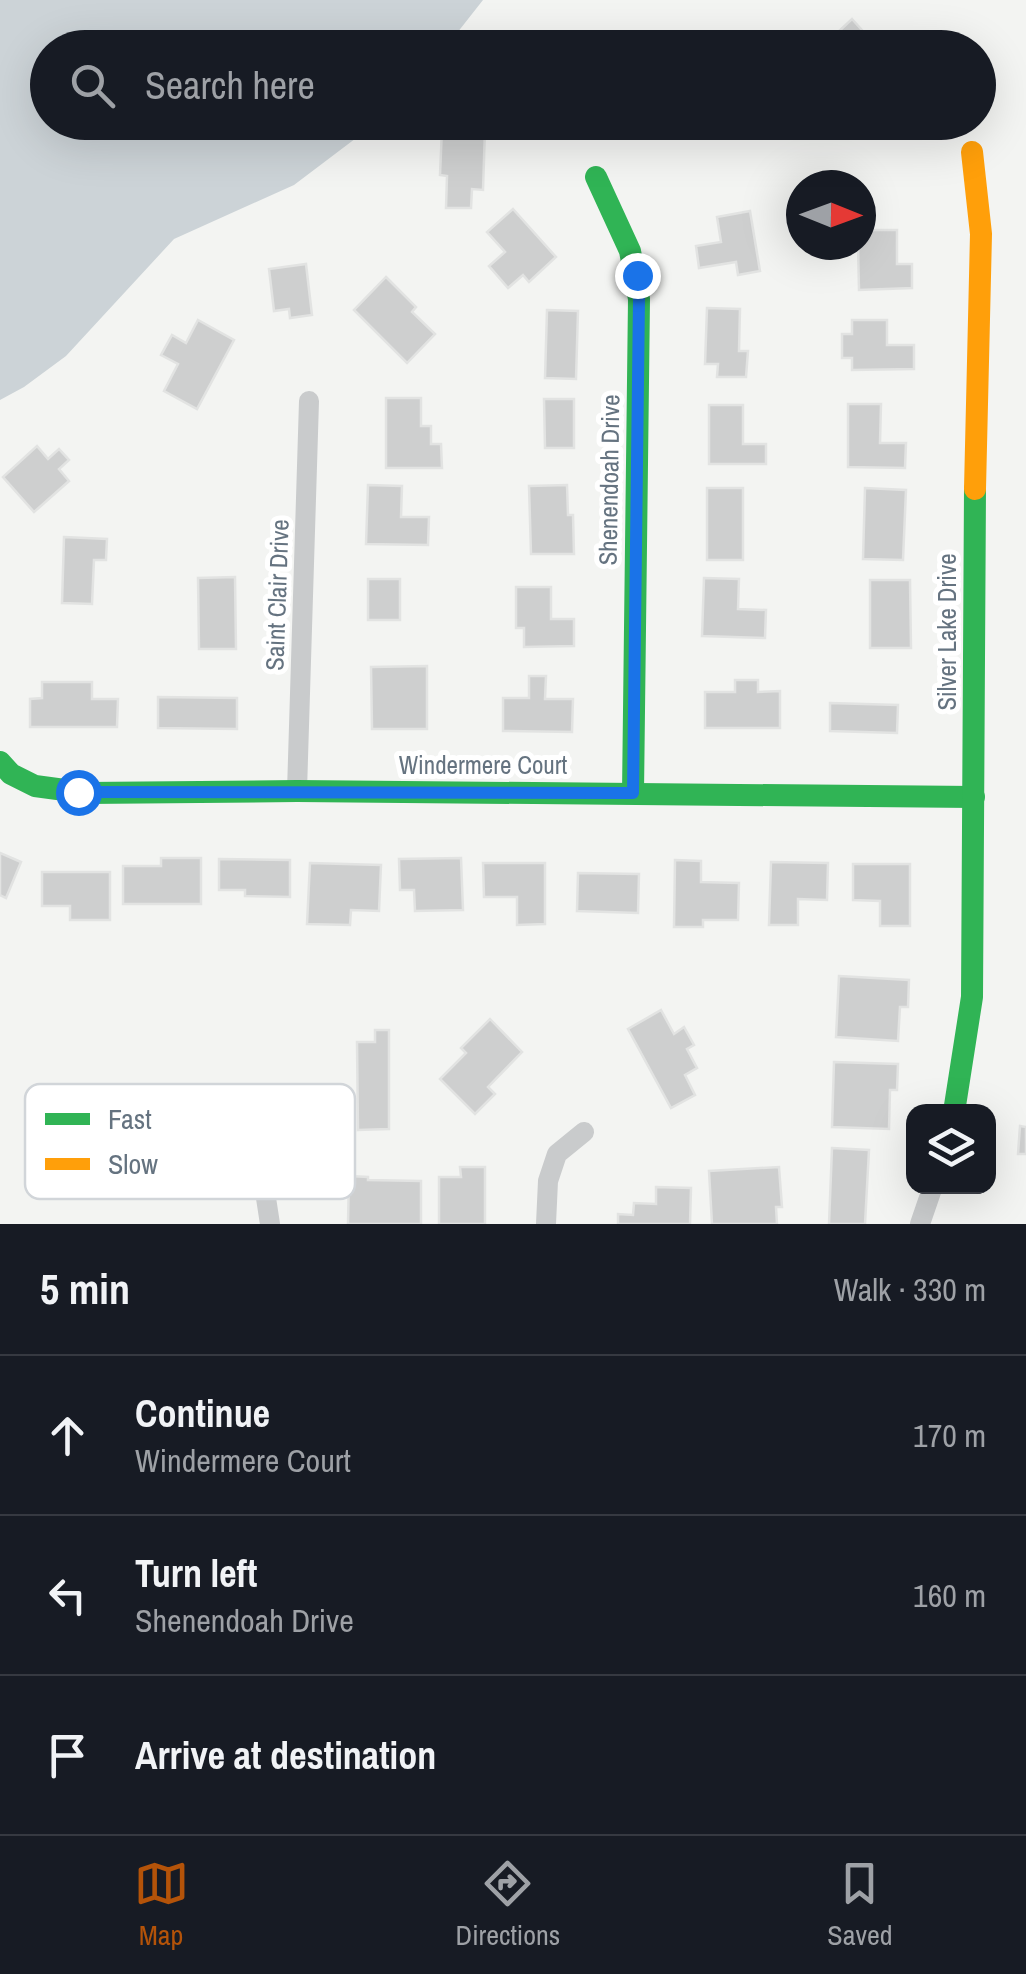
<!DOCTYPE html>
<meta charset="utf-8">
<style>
:root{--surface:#171b24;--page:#20242c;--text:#f1f3f6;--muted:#9ea1a6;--line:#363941;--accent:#b45309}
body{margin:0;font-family:"Archivo Narrow",sans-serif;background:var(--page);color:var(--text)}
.controls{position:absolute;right:30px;bottom:30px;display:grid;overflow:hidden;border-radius:20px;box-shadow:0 10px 40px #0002}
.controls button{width:90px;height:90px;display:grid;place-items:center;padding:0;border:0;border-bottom:2px solid var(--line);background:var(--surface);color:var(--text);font:50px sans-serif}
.compass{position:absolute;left:786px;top:170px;width:90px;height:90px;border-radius:50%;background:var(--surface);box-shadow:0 10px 40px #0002;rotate:91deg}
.stop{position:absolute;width:30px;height:30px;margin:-22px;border:8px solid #1a73e8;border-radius:50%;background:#fff}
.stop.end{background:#1a73e8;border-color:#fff;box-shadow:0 2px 10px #0008}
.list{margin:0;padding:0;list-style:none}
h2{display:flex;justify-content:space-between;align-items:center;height:130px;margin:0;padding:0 40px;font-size:42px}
h2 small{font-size:32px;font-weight:400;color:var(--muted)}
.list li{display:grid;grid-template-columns:65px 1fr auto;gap:30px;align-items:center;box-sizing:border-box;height:160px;padding:0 40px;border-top:2px solid var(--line)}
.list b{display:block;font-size:38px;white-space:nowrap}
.list p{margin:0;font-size:32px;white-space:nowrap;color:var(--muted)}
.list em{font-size:32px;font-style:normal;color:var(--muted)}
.icon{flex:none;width:55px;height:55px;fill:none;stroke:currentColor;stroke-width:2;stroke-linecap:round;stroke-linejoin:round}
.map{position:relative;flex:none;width:1026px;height:1224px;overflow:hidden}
.search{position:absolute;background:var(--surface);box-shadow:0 10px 40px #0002;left:30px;right:30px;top:30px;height:110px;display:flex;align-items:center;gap:25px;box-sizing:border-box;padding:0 35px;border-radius:55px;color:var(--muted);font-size:38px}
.sheet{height:610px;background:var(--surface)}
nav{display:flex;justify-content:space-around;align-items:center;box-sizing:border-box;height:140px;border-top:2px solid var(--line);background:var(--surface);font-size:28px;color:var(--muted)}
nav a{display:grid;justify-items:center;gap:5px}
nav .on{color:var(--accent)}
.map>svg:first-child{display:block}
.water{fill:#ccd3d7}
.building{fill:#cecfcf;stroke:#e2e3e2;stroke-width:2.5}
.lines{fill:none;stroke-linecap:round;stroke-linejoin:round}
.street{stroke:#c9cbcc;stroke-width:20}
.fast{stroke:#30b455;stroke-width:22}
.slow{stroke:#ff9f0a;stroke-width:22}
.route{stroke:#1a73e8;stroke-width:12}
.labels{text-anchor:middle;stroke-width:10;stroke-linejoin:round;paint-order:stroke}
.street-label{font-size:25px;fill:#657380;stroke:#fff}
.key{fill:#fff;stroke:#d1d5d9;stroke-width:2.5}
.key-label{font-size:28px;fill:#657380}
</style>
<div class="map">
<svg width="1026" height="1224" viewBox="0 0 1026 1224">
<rect width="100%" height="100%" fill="#f3f4f2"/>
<!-- water -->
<polygon class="water" points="0,0 483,0 446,47 48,48 48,122 376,123 294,185 174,239 66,356 24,387 0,400"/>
<!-- building -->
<g class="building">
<polygon points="852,19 878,48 821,48"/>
<polygon points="442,128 485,129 483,190 472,189 471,208 446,208 447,176 440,175"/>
<polygon points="513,209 556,257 529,282 523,275 508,288 489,266 505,252 487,232"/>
<polygon points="750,211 760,271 738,275 736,262 699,268 696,246 721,242 717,217"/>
<polygon points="861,230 897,230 897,264 912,264 912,288 859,290 858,245 861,245"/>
<polygon points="306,264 312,315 290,318 289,309 274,311 269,269"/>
<polygon points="386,277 416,307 412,312 435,334 407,363 354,310"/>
<polygon points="707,308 740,309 739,351 748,351 746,377 717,377 718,364 705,364"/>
<polygon points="547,310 578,311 576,379 545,378"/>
<polygon points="198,320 234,340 197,409 164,391 178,364 161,355 172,335 186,343"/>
<polygon points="852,320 887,320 887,345 914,345 914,369 852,370 852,358 842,358 842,334 852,334"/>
<polygon points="386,398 421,398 421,426 431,426 431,444 441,444 442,468 386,468"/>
<polygon points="544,399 574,399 574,448 545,448"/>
<polygon points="848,404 881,404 880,443 906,443 905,468 848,467"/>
<polygon points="709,405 743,405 743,444 766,444 766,464 709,464"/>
<polygon points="37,446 48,459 59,449 69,460 59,469 69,481 34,512 3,477"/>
<polygon points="368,485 402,486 401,517 429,517 428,545 366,544"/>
<polygon points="567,485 568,515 573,515 574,554 531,554 529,486"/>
<rect x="707" y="488" width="36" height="72"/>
<polygon points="865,488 906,490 903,560 863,559"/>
<polygon points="64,537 107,539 106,560 94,560 92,604 62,603"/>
<polygon points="235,577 236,649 199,649 198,578"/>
<polygon points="704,578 739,579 738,609 766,610 765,638 702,636"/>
<rect x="368" y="579" width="32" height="41"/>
<polygon points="870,580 910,580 911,648 870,648"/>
<polygon points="516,587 551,587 551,619 574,619 574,646 524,647 524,628 516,628"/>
<polygon points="427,666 427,729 372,729 371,667"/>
<polygon points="529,676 546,676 545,699 573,699 572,732 503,731 503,698 529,698"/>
<polygon points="735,680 758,680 758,692 780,691 780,728 705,728 705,692 735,692"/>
<polygon points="42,682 92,682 92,699 118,699 117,727 30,727 30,699 42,698"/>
<polygon points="158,697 237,698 237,729 158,728"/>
<polygon points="830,703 898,705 897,733 830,731"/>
<polygon points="0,853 21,862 6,898 0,895"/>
<polygon points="161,858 201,858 201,904 123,904 123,866 161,866"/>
<polygon points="461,858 463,910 415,911 414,890 400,890 399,859"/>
<polygon points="219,859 290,860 290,897 245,896 245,890 219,890"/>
<polygon points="675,860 701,861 701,882 739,883 738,920 703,920 703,927 674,927"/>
<polygon points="771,862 828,863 827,900 798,899 798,925 769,925"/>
<polygon points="310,863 381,865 379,911 351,910 350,925 307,924"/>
<polygon points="483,863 545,863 545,924 517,925 517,897 484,897"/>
<polygon points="853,864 910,864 910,926 880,926 880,901 853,900"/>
<polygon points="42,872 110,872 110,920 70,920 70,906 42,906"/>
<polygon points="578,873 639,874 638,913 577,911"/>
<polygon points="839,976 909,980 908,1007 900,1007 898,1041 836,1037"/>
<polygon points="661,1010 674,1034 684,1027 694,1045 687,1049 697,1068 685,1075 695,1095 671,1108 628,1029"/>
<polygon points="490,1019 522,1052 488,1087 495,1094 475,1114 440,1079 466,1053 461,1048"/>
<polygon points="375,1030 389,1030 389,1129 358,1130 357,1042 375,1042"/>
<polygon points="834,1062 898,1064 897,1090 890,1090 889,1129 832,1127"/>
<polygon points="1020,1126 1026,1127 1026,1154 1018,1154"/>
<polygon points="832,1148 869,1150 865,1224 829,1224"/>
<polygon points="460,1167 485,1167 485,1224 439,1224 439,1177 461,1177"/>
<polygon points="779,1167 782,1207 776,1207 777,1224 712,1224 709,1171"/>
<polygon points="349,1176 368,1177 368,1180 421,1181 421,1224 348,1224"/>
<polygon points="656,1187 691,1188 690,1224 618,1224 618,1214 633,1215 634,1203 656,1204"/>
</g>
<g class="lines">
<!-- street -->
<g class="street">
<polyline points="297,791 309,401"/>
<polyline points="258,1146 270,1224"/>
<polyline points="546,1224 548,1181 557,1154 584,1132"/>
<polyline points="920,1224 933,1186"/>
</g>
<!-- fast -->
<g class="fast">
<polyline points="596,177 630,251 639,299 633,793"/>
<polyline points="0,762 11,774 35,786 87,793 297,791 974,797"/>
<polyline points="954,1112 972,997 975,489"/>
</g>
<!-- slow -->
<polyline class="slow" points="972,152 981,234 975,489"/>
</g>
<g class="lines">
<!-- route -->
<polyline class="route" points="78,792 633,793 639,299 637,275"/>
</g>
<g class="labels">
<!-- street labels -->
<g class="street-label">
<text transform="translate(609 480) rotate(-89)" y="9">Shenendoah Drive</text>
<text transform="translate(277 595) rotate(-88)" y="9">Saint Clair Drive</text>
<text transform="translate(947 632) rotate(-90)" y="9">Silver Lake Drive</text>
<text x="483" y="774">Windermere Court</text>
</g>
</g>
<!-- legend -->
<rect x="25" y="1084" width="330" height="115" rx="15" class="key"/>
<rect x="45" y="1113" width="45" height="12" fill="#30b455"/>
<rect x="45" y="1158" width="45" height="12" fill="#ff9f0a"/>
<g class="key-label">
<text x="108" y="1129">Fast</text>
<text x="108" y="1174">Slow</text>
</g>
</svg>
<div class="controls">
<button><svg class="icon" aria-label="layers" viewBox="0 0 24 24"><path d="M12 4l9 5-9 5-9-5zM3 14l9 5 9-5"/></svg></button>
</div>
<svg class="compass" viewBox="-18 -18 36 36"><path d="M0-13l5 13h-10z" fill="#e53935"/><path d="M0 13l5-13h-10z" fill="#9ea1a6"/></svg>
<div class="stop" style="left:78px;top:792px"></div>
<div class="stop end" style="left:637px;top:275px"></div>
<div class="search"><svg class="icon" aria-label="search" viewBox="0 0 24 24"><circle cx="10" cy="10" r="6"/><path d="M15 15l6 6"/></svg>Search here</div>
</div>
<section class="sheet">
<h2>5 min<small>Walk · 330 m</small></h2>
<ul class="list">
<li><svg class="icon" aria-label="ahead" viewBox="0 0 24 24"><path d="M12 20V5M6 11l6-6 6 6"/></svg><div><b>Continue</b><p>Windermere Court</p></div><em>170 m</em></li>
<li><svg class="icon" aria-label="left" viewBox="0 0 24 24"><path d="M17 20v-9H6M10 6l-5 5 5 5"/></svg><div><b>Turn left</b><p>Shenendoah Drive</p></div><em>160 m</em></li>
<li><svg class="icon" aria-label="arrive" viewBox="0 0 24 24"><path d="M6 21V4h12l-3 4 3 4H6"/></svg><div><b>Arrive at destination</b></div></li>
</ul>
</section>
<nav>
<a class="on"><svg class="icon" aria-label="map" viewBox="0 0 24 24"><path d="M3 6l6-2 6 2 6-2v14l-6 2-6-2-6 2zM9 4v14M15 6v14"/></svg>Map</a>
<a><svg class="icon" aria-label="directions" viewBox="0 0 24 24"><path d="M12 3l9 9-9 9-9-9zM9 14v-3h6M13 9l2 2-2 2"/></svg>Directions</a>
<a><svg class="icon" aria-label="saved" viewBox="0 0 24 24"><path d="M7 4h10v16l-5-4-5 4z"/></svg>Saved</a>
</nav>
